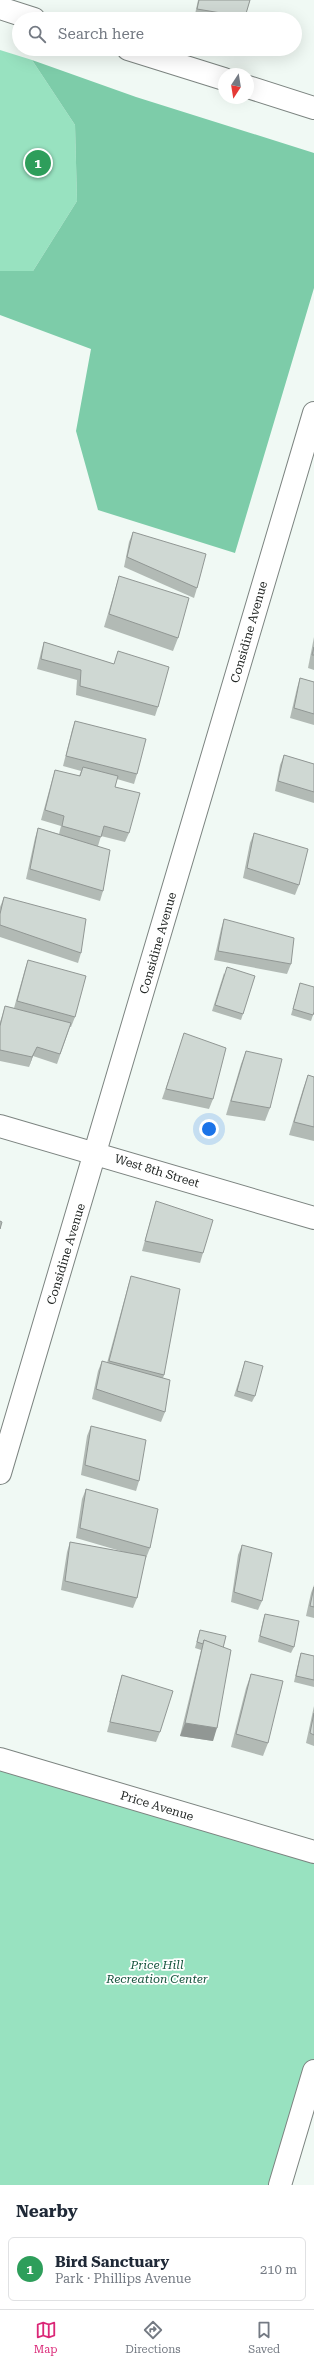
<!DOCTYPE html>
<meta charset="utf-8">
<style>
:root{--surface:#fff;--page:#f6f6f7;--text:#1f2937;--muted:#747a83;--line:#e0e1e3;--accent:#db2777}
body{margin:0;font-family:"Roboto Serif",serif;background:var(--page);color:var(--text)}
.compass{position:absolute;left:218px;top:68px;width:36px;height:36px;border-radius:50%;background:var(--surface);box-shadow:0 4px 16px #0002;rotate:192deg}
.you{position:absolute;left:209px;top:1129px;width:14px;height:14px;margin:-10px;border:3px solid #fff;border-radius:50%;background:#1a73e8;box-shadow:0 0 0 6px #1a73e833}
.badge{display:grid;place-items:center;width:26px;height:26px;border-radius:50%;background:var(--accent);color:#fff;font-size:13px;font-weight:700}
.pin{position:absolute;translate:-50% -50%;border:2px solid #fff;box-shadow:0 1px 4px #0006}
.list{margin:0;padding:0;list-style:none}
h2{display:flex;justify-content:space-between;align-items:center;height:52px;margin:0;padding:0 16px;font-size:17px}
h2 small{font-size:13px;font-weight:400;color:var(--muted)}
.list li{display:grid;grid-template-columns:26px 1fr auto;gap:12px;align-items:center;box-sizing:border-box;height:64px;margin:0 8px 8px;padding:0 8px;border:1px solid var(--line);border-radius:6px}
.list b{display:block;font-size:15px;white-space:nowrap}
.list p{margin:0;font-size:13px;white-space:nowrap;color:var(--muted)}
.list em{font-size:13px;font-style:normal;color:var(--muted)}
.icon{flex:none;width:22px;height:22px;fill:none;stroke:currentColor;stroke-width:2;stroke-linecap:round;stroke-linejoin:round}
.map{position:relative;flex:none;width:314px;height:2185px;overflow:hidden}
.search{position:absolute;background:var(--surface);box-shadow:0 4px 16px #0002;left:12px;right:12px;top:12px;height:44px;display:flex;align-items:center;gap:10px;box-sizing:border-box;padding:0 14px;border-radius:22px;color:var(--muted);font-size:15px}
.sheet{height:124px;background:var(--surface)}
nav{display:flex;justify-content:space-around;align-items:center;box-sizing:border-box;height:56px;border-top:1px solid var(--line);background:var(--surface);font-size:11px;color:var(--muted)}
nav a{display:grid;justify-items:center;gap:2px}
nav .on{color:var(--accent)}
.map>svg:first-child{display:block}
.green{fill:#98e2c0}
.forest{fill:#7dcca9}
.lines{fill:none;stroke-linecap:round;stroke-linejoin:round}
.minor-casing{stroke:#7c8480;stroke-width:24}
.minor{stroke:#fff;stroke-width:22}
.wall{fill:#b2bab5}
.shaded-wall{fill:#919794}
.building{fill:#cfd8d3;stroke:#919794}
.labels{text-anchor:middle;stroke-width:3.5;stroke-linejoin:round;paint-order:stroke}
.street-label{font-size:12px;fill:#232725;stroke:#fff}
.park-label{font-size:12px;font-style:italic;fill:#17553e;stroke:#fff}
</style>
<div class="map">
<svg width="314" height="2185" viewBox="0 0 314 2185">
<rect width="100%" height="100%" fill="#f0f9f4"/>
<!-- green -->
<g class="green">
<polygon points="0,50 32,60 75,125 77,201 33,271 0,271"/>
<polygon points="0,1759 314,1852 314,2071 280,2185 0,2185"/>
</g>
<!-- forest -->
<polygon class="forest" points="32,60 136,97 314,153 314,288 235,553 98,510 76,431 91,349 0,315 0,271 33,271 77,201 75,125"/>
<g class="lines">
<defs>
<g id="minor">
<polyline points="0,8 34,19"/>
<polyline points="128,49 224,79"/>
<polyline points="248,87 314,108"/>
<polyline points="0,1126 314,1218"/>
<polyline points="0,1473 314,413"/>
<polyline points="0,1759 314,1852"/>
<polyline points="280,2185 314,2071"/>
</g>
</defs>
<!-- minor casing -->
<use href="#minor" class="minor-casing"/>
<!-- minor -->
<use href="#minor" class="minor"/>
</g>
<!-- wall -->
<g class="wall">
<polygon points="198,0 250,0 244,19 194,19"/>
<polygon points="133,532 197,588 194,598 124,567 129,542"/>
<polygon points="119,576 178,638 173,651 104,627 115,590"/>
<polygon points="314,637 314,670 308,668"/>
<polygon points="44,642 114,664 158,707 155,716 76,695 77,680 37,669 41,652"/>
<polygon points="300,678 314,682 314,725 290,718 297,688"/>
<polygon points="75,721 137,774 134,784 117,779 115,787 129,833 125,842 101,836 98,846 103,891 100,901 26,879 35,838 38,828 59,834 61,826 41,820 52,780 55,770 79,776 81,771 63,766 72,730"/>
<polygon points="284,755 314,764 314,803 275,791 280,765"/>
<polygon points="254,833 299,885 295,895 243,878 250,843"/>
<polygon points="4,897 81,953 78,963 0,937 0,907"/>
<polygon points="224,919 291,964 287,974 214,960 221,929"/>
<polygon points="28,960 75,1017 71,1027 70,1027 57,1064 33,1056 29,1067 0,1061 0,1022 2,1016 5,1006 14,1008 25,969"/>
<polygon points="224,973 243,1014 241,1020 212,1011"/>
<polygon points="300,983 314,1012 311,1021 291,1015"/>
<polygon points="181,1043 213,1099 209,1109 162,1099"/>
<polygon points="246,1051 270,1108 265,1121 226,1115 241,1064"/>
<polygon points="308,1075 314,1077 314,1141 289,1135 303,1089"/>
<polygon points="156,1201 203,1253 200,1263 142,1251 153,1211"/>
<polygon points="131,1276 164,1375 163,1378 165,1412 161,1422 92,1399 98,1371 102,1361 107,1363 128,1286"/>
<polygon points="245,1361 255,1396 252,1402 234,1396"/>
<polygon points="91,1426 139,1481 136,1491 81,1475 87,1436"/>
<polygon points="86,1489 150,1548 146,1558 145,1557 137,1598 133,1608 61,1590 67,1552 70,1542 124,1552 76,1538 82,1499"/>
<polygon points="242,1545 262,1601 258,1610 231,1602 238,1555"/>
<polygon points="314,1585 314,1618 306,1616 311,1593"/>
<polygon points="265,1614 294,1647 291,1653 258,1642 263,1620"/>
<polygon points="200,1630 223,1648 213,1741 180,1736 201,1650 195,1648 198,1636"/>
<polygon points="301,1653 314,1656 314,1687 294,1682 299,1659"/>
<polygon points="251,1674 268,1743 263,1756 231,1747 246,1688"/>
<polygon points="122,1675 160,1732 156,1742 107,1732 119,1685"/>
<polygon points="314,1706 314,1746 306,1743"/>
</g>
<!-- shaded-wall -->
<g class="shaded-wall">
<polygon points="37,1047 33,1056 29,1067 32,1057"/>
<polygon points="185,1723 217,1728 213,1741 180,1736"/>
</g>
<!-- building -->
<g class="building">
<polygon points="199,0 250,0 245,17 197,9"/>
<polygon points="133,532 206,554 197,588 127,557"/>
<polygon points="119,576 189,598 178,638 109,614"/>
<polygon points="44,642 114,664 118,651 169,667 158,707 80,686 81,670 41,659"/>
<polygon points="314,647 314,655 312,655"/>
<polygon points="300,678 314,682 314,714 294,708"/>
<polygon points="75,721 146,739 137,774 66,756"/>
<polygon points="284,755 314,764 314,792 278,781"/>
<polygon points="83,767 118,776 115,787 140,793 129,833 104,826 101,837 62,826 64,816 45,810 55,770 80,776"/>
<polygon points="38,828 110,850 103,891 30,869"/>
<polygon points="254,833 308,849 299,885 247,868"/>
<polygon points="4,897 86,919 81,953 0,925 0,914"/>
<polygon points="224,919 294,938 291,964 218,951"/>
<polygon points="28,960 86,976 75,1017 17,1001"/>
<polygon points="227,967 255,976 243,1014 215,1005"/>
<polygon points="300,983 314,987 314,1012 313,1015 293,1009"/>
<polygon points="5,1006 71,1023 60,1054 37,1047 32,1057 0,1050 0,1026"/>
<polygon points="184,1033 226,1048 213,1099 166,1089"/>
<polygon points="246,1051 282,1059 270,1108 231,1101"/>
<polygon points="308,1075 314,1077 314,1127 294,1122"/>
<polygon points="156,1201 213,1220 203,1253 145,1241"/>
<polygon points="0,1221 2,1222 0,1229"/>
<polygon points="131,1276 180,1289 164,1375 109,1361"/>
<polygon points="102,1361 170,1380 165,1412 96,1389"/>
<polygon points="245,1361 263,1366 255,1396 237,1391"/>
<polygon points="91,1426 146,1440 139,1481 85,1465"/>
<polygon points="86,1489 158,1509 150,1548 80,1528"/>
<polygon points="70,1542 146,1556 137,1598 65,1581"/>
<polygon points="242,1545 272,1553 262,1601 234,1592"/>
<polygon points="314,1587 314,1607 310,1606"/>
<polygon points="265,1614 299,1621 294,1647 260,1636"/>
<polygon points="200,1630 226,1636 223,1648 204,1640 203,1644 197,1642"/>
<polygon points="204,1640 231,1650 217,1728 185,1723"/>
<polygon points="301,1653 314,1656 314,1680 296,1676"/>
<polygon points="251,1674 283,1681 268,1743 236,1734"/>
<polygon points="122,1675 173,1691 160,1732 110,1722"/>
<polygon points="314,1713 314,1735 310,1733"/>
</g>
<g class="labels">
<!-- street labels -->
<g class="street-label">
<text transform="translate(249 632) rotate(-74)" y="4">Considine Avenue</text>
<text transform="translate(158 943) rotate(-74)" y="4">Considine Avenue</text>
<text transform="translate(157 1171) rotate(17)" y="4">West 8th Street</text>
<text transform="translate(66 1254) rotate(-73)" y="4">Considine Avenue</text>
<text transform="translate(157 1806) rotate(17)" y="4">Price Avenue</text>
</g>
<!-- park labels -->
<g class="park-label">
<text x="157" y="1969">Price Hill<tspan x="157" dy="14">Recreation Center</tspan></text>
</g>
</g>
</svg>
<svg class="compass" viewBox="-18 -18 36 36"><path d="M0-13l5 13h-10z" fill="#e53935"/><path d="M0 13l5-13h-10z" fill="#747a83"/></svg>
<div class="you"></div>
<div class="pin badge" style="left:38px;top:163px;background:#2e9e5b">1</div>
<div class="search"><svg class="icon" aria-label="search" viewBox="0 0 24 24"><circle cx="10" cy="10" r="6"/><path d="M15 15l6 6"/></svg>Search here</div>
</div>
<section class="sheet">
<h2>Nearby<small></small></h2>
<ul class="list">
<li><span class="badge" style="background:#2e9e5b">1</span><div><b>Bird Sanctuary</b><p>Park · Phillips Avenue</p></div><em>210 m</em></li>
</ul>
</section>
<nav>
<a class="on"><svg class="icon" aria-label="map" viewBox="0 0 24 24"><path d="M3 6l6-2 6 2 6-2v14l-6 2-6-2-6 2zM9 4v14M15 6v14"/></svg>Map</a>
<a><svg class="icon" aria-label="directions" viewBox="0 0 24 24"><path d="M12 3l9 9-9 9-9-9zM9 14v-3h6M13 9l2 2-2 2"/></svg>Directions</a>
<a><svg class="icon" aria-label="saved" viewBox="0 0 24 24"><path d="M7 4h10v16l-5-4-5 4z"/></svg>Saved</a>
</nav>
